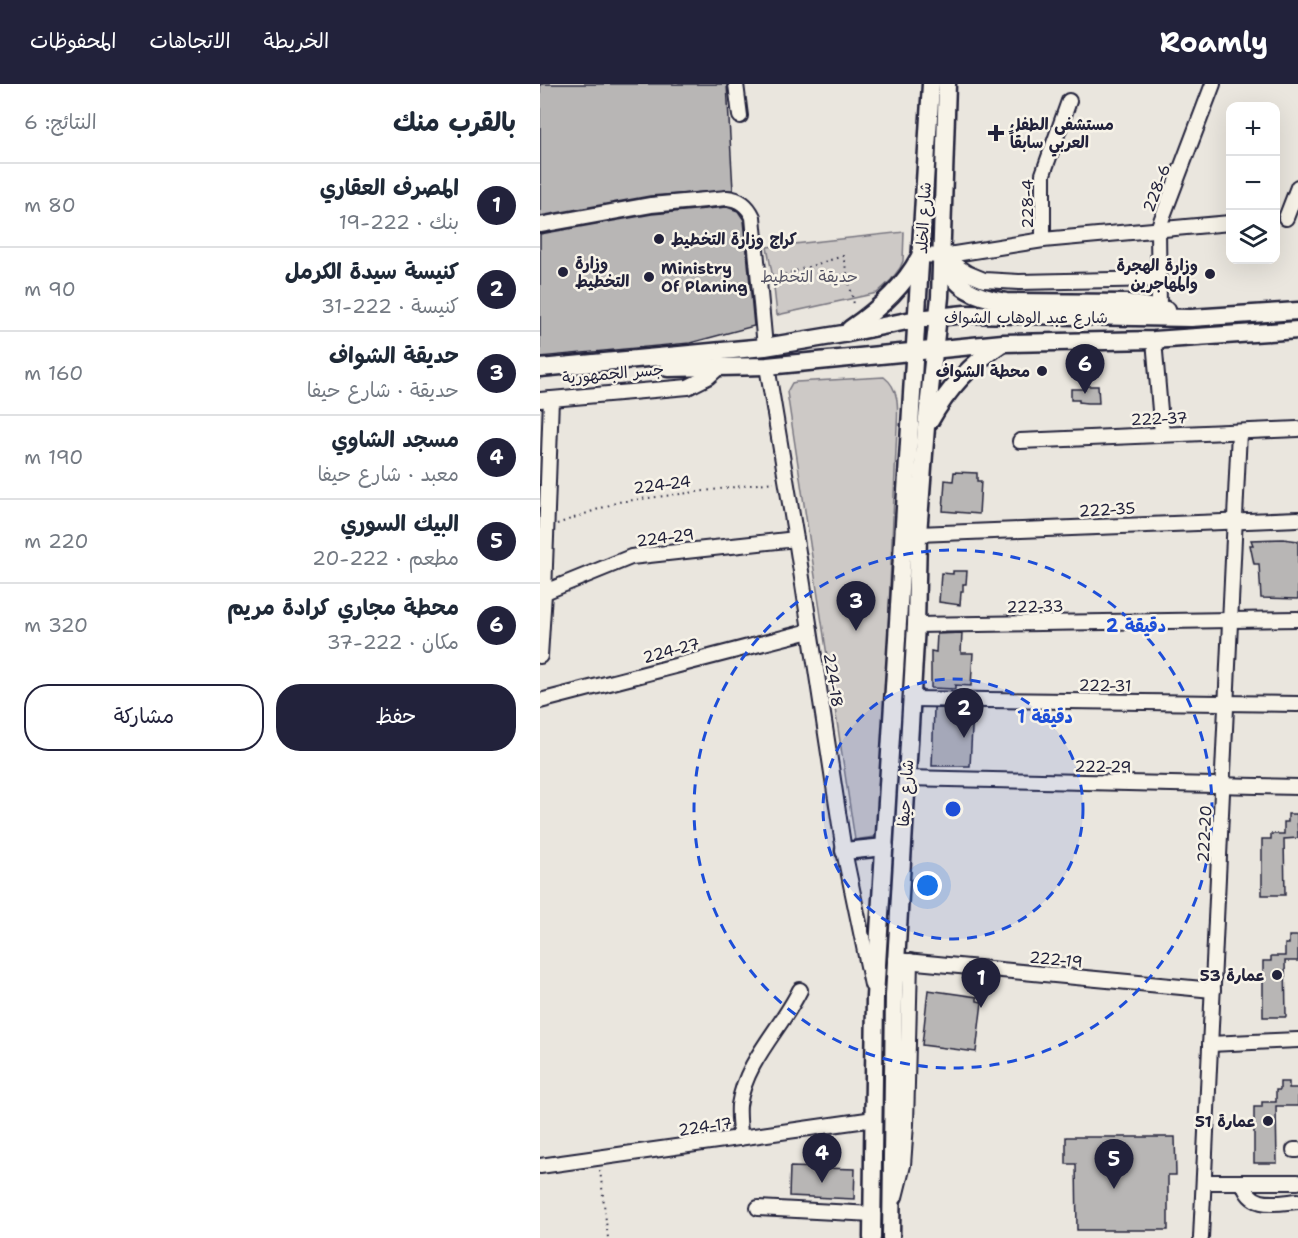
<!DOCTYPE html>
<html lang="ar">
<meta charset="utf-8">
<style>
:root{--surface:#fff;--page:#f2f2f3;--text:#1f2937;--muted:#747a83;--line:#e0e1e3;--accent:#22223b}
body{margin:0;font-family:"Shantell Sans","Playpen Sans Arabic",sans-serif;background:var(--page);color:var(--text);direction:rtl}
.controls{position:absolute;right:18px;top:18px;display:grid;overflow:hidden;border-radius:12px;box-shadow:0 6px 24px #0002}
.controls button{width:54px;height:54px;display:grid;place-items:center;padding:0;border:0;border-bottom:2px solid var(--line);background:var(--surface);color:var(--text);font:30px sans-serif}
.you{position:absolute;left:388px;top:802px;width:21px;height:21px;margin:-15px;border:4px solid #fff;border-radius:50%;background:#1a73e8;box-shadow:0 0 0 9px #1a73e833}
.badge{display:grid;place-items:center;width:39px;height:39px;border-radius:50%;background:var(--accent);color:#fff;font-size:20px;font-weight:700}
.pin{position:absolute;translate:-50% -50px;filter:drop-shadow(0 2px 3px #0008)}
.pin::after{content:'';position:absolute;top:32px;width:21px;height:18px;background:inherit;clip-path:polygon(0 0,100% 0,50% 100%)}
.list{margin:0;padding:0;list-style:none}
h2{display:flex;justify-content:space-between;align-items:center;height:78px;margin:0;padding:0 24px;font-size:26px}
h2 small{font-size:20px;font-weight:400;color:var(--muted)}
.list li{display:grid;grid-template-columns:39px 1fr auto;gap:18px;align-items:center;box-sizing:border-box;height:84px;padding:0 24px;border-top:2px solid var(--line)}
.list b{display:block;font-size:22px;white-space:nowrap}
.list p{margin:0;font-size:20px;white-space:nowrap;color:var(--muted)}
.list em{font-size:20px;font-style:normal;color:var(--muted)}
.actions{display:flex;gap:12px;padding:18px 24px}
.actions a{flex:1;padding:14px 0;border:2px solid var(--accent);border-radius:24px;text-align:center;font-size:21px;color:var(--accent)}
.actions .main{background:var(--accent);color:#fff}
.icon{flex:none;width:33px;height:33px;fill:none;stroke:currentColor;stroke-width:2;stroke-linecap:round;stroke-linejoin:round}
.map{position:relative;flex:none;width:758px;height:1154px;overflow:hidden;direction:ltr}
header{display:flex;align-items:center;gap:36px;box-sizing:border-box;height:84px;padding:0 30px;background:var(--accent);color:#fff}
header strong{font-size:28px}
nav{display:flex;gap:33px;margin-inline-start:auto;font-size:21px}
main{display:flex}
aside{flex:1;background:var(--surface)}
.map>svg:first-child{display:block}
.green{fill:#cdc9c6;stroke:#787680;stroke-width:1.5}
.building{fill:#b8b6b5;stroke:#22223b;stroke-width:1.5}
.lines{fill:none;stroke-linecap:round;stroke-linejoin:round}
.minor-casing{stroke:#22223b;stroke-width:18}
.major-casing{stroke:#22223b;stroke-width:21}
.path{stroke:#22223b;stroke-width:2;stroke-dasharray:1.5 4.5;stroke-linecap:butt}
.minor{stroke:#f7f3e8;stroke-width:14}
.major{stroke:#f7f3e8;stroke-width:16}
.ring{fill:none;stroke:#1d4ed8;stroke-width:3;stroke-dasharray:10 8}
.poi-dot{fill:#22223b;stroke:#f7f3e8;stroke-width:2}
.labels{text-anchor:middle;stroke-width:5;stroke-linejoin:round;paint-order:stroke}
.poi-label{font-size:16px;font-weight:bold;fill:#22223b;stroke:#f7f3e8;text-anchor:start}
.street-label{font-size:16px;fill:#22223b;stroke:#f7f3e8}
.park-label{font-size:16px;fill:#555465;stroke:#f7f3e8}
.centre{fill:#1d4ed8;stroke:#f7f3e8;stroke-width:3}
.ring-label{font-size:18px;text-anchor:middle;font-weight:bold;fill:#1d4ed8;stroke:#f7f3e8;stroke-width:5;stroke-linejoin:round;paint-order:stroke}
</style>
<header>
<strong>Roamly</strong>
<nav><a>الخريطة</a><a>الاتجاهات</a><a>المحفوظات</a></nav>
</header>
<main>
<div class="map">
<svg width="758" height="1154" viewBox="0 0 758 1154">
<rect width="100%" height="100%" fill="#eae6de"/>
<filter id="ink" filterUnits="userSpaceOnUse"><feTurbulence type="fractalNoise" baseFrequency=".0167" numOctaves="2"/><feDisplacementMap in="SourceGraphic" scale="12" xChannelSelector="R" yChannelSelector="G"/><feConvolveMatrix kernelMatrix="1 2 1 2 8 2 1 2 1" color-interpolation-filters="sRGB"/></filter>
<g filter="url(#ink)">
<!-- green -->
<g class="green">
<polygon points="364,148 363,177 360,184 351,196 337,209 237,231 233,194 227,163"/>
<path d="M344 293C360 305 358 325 357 343L339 752 315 756 247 308 252 299 256 298Z"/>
</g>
<!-- building -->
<g class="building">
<polygon points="0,0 187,0 193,106 110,112 0,132"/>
<polygon points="187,123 198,127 204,136 214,242 150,259 0,273 0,150 112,130"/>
<polygon points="545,302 558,302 559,319 547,319 539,318 539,316 531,316 531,305 545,305"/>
<polygon points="414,388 437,389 437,397 441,397 439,430 403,427 405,396 413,397"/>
<polygon points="743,455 758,457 758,515 721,514 719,480 714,480 710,461 713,461 711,456"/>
<polygon points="413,487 427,487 426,500 423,500 423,508 421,508 420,521 399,518 401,489 413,490"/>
<polygon points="422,549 421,569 433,569 431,602 415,601 415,605 391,604 391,567 396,568 397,550"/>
<polygon points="394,624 433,625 430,682 392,682"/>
<polygon points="748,730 757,730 758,754 744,755 745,811 722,811 722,755 731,755 731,750 744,750 744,738 748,738"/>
<polygon points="749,852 758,852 758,877 745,877 746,933 723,933 723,877 731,877 731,872 745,872 745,860 749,860"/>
<polygon points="388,906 437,913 437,917 442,918 436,968 382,961"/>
<polygon points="740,998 749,998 749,1004 758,1004 758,1022 736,1022 737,1079 714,1079 714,1023 722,1023 722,1018 736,1018 736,1006 740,1006"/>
<polygon points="526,1053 635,1053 636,1091 628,1091 628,1146 537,1146 536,1080 526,1080"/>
<polygon points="250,1083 315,1085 314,1115 249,1112"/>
</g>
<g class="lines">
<defs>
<g id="minor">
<polyline points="196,0 200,32"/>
<polyline points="746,134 758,103"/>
<path d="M0 141 111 121 187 114C200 115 208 122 213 133L225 263"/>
<polyline points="503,156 503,90 529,17"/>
<polyline points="381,171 402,172 503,156 690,139"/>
<polyline points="402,172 427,189 444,196 479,198 619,195"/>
<polyline points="619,224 618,145 673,0"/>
<polyline points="614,256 622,350"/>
<polyline points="227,282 256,455 304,767 332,901"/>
<polyline points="0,316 148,303 168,293 179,283"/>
<polyline points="480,357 758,345"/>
<polyline points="378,450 758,435"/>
<polyline points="0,510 91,473 256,455"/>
<polyline points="376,541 758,535"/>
<polyline points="0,572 4,509 11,315"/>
<polyline points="371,615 758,620"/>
<polyline points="0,617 270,547"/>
<polyline points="366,694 758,703"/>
<polyline points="355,876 673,906"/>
<polyline points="670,960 758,956"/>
<path d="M200 1054C200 1043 198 1031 199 1021 206 976 241 945 260 906"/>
<polyline points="754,1066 758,1066"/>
<polyline points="0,1082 334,1035"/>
<polyline points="664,1098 758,1098"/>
<path d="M703 1098C710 1126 736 1119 758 1117"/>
<polyline points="355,1113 363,1081 366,1040 370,877"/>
<polyline points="218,1124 333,1130"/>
<polyline points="661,1154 699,348"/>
</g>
<g id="major">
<path d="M403 174C414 205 436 213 466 218L588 219 627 226"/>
<path d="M310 245C338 226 363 204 379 174"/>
<polyline points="0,284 225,263 303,250 377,235 425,230 651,234 758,227"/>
<polyline points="128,284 227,282 463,259 614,256 758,246"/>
<path d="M390 337C407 306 431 280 461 260"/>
<polyline points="304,767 345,763"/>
<polyline points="332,1154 335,913 391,0"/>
<polyline points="351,1154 354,912 376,541 378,450 386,343 400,213 407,0"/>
</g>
</defs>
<!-- minor casing -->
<use href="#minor" class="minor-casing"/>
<!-- major casing -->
<use href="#major" class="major-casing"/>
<!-- path -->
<g class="path">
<polyline points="233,194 303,172 314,220"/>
<polyline points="17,440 78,418 234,398"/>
<polyline points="60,1086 68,1154"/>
</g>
<!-- minor -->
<use href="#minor" class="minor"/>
<!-- major -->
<use href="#major" class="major"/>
</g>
</g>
<!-- distance rings -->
<circle cx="413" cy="725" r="130" fill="#1d4ed8" fill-opacity=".12"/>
<g class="ring">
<circle cx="413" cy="725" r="130"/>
<circle cx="413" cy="725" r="259"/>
</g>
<!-- markers -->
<g class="poi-dot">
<path d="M453 40h6v6h6v6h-6v6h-6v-6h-6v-6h6z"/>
<circle cx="119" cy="155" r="6"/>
<circle cx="23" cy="188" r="6"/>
<circle cx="670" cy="190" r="6"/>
<circle cx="109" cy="193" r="6"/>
<circle cx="502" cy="287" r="6"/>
<circle cx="737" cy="891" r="6"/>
<circle cx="728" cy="1037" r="6"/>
</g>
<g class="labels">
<!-- poi labels -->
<g class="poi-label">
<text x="470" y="46">مستشفى الطفل<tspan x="470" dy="18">العربي سابقاً</tspan></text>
<text x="131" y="161">كراج وزارة التخطيط</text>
<text x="35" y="185">وزارة<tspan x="35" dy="18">التخطيط</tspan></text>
<text x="658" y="187" text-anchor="end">وزارة الهجرة<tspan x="658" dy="18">والمهاجرين</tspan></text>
<text x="121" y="190">Ministry<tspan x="121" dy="18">Of Planing</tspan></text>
<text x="490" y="293" text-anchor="end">محطة الشواف</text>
<text x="725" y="897" text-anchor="end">عمارة 53</text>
<text x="716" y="1043" text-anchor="end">عمارة 51</text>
</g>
<!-- street labels -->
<g class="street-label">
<text transform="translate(616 104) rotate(-69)" y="6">228-6</text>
<text transform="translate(487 120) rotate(-90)" y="6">228-4</text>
<text transform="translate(383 134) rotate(-87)" y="6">شارع الخلد</text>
<text x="486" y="239">شارع عبد الوهاب الشواف</text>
<text transform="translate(73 289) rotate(-5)" y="6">جسر الجمهورية</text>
<text transform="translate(619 334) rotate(-2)" y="6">222-37</text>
<text transform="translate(122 400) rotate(-7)" y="6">224-24</text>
<text transform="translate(567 425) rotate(-3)" y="6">222-35</text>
<text transform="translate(125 453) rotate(-7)" y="6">224-29</text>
<text transform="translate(495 522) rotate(-1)" y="6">222-33</text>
<text transform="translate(131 566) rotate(-15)" y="6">224-27</text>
<text transform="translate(294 596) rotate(81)" y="6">224-18</text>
<text transform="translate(565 601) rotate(1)" y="6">222-31</text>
<text transform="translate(563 682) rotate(1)" y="6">222-29</text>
<text transform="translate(365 709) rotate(-86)" y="6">شارع حيفا</text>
<text transform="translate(664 750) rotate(-87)" y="6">222-20</text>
<text transform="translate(516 875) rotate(6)" y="6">222-19</text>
<text transform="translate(165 1042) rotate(-8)" y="6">224-17</text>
</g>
<!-- park labels -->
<g class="park-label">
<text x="269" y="198">حديقة التخطيط</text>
</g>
</g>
<circle cx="413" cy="725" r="9" class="centre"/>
<g class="ring-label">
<text x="596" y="548">2 دقيقة</text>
<text x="505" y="639">1 دقيقة</text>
</g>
</svg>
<div class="controls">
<button>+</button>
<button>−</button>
<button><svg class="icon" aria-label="layers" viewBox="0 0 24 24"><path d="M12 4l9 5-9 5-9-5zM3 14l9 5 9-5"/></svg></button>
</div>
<div class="you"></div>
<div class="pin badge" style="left:441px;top:924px">1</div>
<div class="pin badge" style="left:424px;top:654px">2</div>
<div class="pin badge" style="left:316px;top:547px">3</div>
<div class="pin badge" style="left:282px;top:1099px">4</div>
<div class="pin badge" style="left:574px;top:1105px">5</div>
<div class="pin badge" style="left:545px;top:310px">6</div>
</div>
<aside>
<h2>بالقرب منك<small>النتائج: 6</small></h2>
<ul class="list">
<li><span class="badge">1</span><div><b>المصرف العقاري</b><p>بنك · 222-19</p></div><em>80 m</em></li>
<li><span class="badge">2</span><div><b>كنيسة سيدة الكرمل</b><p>كنيسة · 222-31</p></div><em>90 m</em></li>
<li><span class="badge">3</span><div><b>حديقة الشواف</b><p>حديقة · شارع حيفا</p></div><em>160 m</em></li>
<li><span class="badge">4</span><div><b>مسجد الشاوي</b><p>معبد · شارع حيفا</p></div><em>190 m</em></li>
<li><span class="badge">5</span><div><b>البيك السوري</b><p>مطعم · 222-20</p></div><em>220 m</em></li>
<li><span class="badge">6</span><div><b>محطة مجاري كرادة مريم</b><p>مكان · 222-37</p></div><em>320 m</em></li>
</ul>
<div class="actions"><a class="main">حفظ</a><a>مشاركة</a></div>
</aside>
</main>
